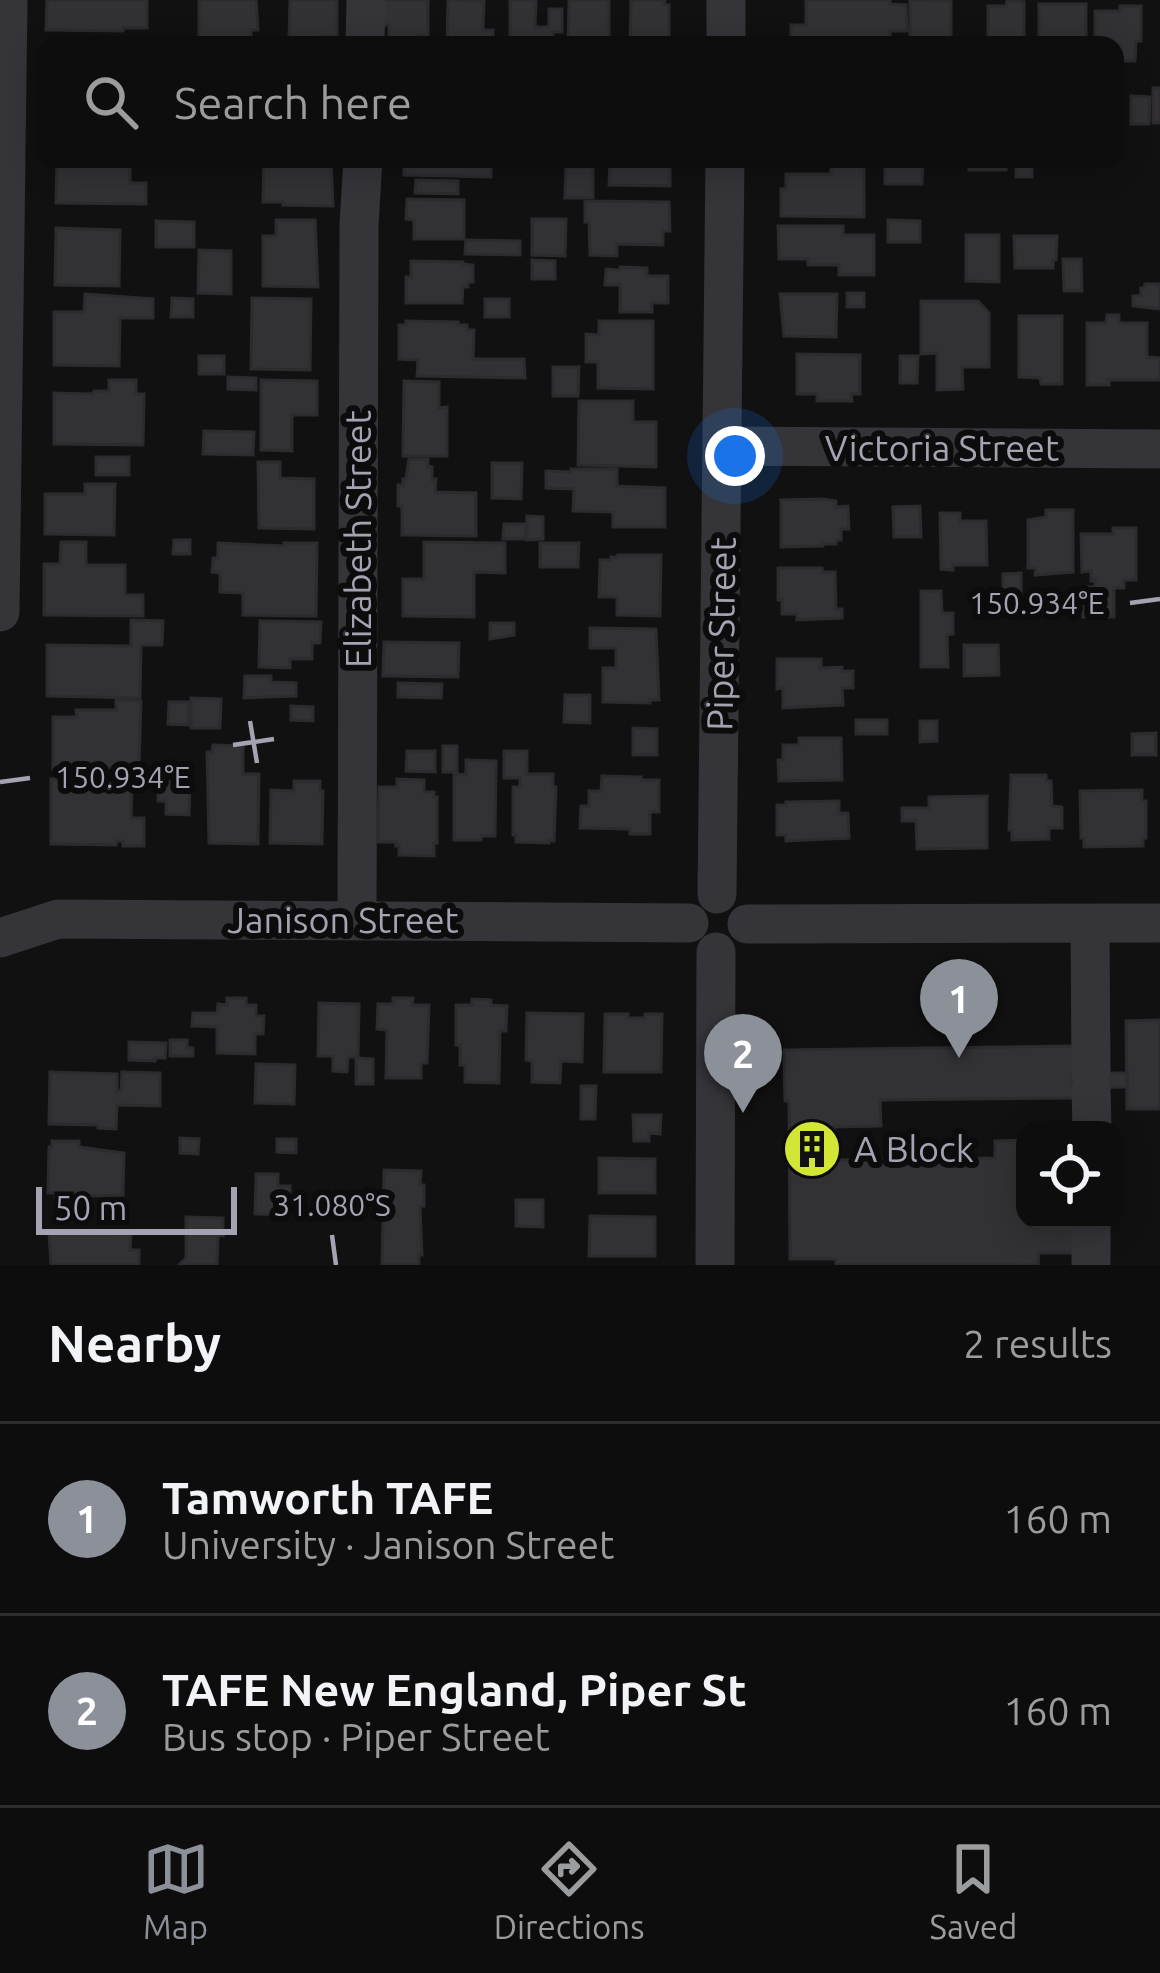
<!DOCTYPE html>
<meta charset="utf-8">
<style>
:root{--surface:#0d0d0e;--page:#1b1b1c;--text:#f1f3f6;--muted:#9a9c9e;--line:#2d2d2e;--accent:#8c9099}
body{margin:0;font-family:Ubuntu,sans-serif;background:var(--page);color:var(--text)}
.controls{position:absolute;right:36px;bottom:36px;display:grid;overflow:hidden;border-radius:24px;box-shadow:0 6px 30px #0003}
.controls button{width:108px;height:108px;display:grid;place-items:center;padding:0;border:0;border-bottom:3px solid var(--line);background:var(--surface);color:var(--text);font:60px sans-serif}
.scale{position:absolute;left:36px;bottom:30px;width:201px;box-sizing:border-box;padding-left:12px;border:6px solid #a5a3b2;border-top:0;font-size:33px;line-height:42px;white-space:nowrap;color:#a5a3b2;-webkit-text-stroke:9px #0c0c0d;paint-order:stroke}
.you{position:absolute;left:735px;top:456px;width:42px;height:42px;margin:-30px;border:9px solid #fff;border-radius:50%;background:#1a73e8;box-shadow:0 0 0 18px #1a73e833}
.badge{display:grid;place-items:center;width:78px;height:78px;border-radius:50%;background:var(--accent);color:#fff;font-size:39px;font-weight:700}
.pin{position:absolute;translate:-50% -99px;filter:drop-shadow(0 3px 6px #0008)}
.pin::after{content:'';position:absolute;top:63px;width:42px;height:36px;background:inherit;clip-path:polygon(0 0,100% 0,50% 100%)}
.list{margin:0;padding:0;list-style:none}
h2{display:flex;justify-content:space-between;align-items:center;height:156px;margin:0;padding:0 48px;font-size:51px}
h2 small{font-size:39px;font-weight:400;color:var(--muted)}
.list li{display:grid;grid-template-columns:78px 1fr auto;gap:36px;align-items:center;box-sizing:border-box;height:192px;padding:0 48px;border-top:3px solid var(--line)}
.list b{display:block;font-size:45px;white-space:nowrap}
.list p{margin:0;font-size:39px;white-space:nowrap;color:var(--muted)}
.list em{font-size:39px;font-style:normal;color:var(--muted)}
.icon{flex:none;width:66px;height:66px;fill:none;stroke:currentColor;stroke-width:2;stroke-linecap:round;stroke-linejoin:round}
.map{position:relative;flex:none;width:1160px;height:1265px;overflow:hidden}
.search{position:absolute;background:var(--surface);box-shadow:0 6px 30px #0003;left:36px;right:36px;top:36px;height:132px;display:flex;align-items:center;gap:30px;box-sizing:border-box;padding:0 42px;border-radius:24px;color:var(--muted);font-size:45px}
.sheet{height:540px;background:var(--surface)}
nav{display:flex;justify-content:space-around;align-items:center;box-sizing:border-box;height:168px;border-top:3px solid var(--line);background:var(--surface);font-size:33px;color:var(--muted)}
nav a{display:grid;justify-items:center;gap:6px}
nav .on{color:var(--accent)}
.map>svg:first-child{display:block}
.building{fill:#323134;stroke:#2c2b2e;stroke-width:3}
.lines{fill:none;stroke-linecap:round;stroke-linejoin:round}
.minor{stroke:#353439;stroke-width:39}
.ticks{fill:none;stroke:#a5a3b2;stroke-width:4.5}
.labels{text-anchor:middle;stroke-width:12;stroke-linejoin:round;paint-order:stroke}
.street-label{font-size:36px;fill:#a5a3b2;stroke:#0c0c0d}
.poi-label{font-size:36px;fill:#a5a3b2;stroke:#0c0c0d;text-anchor:start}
.ticks-label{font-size:30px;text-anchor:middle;fill:#a5a3b2;stroke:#0c0c0d;stroke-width:12;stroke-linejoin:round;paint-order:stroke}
</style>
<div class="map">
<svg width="1160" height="1265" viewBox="0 0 1160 1265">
<rect width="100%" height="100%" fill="#111112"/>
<!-- building -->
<g class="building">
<polygon points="47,0 147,0 147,28 123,28 123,31 46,30"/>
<polygon points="199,0 256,0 258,30 251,30 251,45 199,45"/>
<polygon points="290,0 337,0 337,37 319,37 319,44 293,44 293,37 289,37"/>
<polygon points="379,0 428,0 428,35 419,35 419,45 389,45 389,25 379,25"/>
<polygon points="448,0 484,1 483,30 493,30 493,45 447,45"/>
<polygon points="510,0 536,0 535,27 549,27 549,9 562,9 562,32 553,32 553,45 510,45"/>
<polygon points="569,0 609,0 609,45 568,45"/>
<polygon points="631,0 665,0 664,5 669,5 669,45 630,45"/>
<polygon points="806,0 890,0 890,4 906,5 907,31 890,31 890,39 871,39 871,45 791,45 791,25 806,25"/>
<polygon points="910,0 951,1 951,45 910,45"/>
<polygon points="1007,1 1024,2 1024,45 988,45 988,6 1006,6"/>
<rect x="1039" y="4" width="47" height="41"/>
<polygon points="1120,6 1141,6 1141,41 1136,41 1135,61 1115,61 1115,45 1095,45 1095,11 1120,11"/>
<rect x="1153" y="88" width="7" height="35"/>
<polygon points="1131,96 1150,97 1149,124 1131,124"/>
<polygon points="57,159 130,159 130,183 146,183 146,204 56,203"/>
<polygon points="264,159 331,159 333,206 283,205 283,202 263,202"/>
<polygon points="404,159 491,159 491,177 404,175"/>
<polygon points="610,159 659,159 659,164 670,164 670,186 609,185"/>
<polygon points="847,159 864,159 864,217 781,216 781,189 786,189 786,174 831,174 831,165 847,165"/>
<polygon points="885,159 923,159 922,184 885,184"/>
<rect x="969" y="159" width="37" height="11"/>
<rect x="1016" y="159" width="16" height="18"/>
<polygon points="566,167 593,167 593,198 565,198"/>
<polygon points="416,180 458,181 458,194 415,193"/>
<polygon points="407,199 464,200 464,239 414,239 414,220 406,219"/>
<polygon points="585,201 669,202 670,231 663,231 663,245 617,244 617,256 590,255 589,222 585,222"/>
<polygon points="532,219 566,219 565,256 532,255"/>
<polygon points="276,220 315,220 318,287 263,286 263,236 276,236"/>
<polygon points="888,220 920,221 920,242 888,242"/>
<polygon points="156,221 194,222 194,247 156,247"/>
<polygon points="778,226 843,226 843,235 874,235 874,275 839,275 839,265 808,265 808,259 779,259"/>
<polygon points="56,228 120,230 119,286 55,285"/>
<polygon points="966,235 999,235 999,282 966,281"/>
<polygon points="1014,236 1057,236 1056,260 1053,260 1053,268 1015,268"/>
<polygon points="466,240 520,241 520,255 465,254"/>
<polygon points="199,250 231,251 231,294 198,293"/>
<polygon points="1063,259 1081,259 1082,291 1064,291"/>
<polygon points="532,260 555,261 555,279 532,279"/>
<polygon points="411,261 463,262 463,264 473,265 473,282 468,282 468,287 463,287 462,303 406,303 406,277 411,277"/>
<polygon points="620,267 647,268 647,276 668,276 668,303 652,303 652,312 620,312 620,285 605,285 606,269 620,270"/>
<polygon points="1145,284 1160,284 1160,309 1133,306 1133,296 1141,296 1141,288 1144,288"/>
<rect x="847" y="293" width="17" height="14"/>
<polygon points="85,294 153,299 153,318 120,318 119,366 54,365 54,312 84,312"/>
<polygon points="780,294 837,294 836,337 784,336"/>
<polygon points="172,298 193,299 193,317 171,317"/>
<polygon points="252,298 311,299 310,370 251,369"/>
<rect x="485" y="299" width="24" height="18"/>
<polygon points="921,301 978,301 989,313 989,367 962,367 963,389 937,390 937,353 921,354"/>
<polygon points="1107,315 1119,315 1119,323 1147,323 1147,357 1160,358 1160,380 1109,380 1109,385 1087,385 1087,323 1106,323"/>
<polygon points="1019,316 1062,316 1062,384 1041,384 1040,378 1019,377"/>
<polygon points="406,321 458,322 458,325 467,325 467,330 474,330 473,359 524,359 525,378 417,376 418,360 399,359 399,325 406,325"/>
<polygon points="599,321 653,321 653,389 598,388 598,362 586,362 586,334 599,335"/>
<polygon points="797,354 860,355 860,394 851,394 852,401 817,401 817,394 797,394"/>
<rect x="199" y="356" width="25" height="18"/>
<polygon points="900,356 918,356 917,383 900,383"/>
<polygon points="553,367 579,367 578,396 553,396"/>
<polygon points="228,377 256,378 256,390 228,389"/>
<polygon points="109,380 136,380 136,394 144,394 143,445 54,444 54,393 93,394 94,391 109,391"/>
<polygon points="261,380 317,381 317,415 292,415 292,451 261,450"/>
<polygon points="404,381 439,382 439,408 447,407 447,456 403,456"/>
<polygon points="579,401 633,401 633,422 656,422 656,467 578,465"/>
<polygon points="204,431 254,432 253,455 203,454"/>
<rect x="96" y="457" width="33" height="18"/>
<polygon points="409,459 428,459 428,466 432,467 432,480 436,479 435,492 476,493 476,536 402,535 402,506 398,506 398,485 403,485 403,479 406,479"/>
<polygon points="258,462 280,462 280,478 314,479 314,529 259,528"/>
<polygon points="492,463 522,463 521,499 492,498"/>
<polygon points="571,469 617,469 617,486 665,488 665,527 613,527 613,512 573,511 574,489 546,488 546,471 571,472"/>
<polygon points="85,484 115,484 114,535 45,534 45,494 85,494"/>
<polygon points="823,499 836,501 836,507 848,506 849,529 841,529 841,540 836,540 836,544 823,544 823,546 781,547 781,500"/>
<polygon points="920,506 921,537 894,537 893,507"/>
<polygon points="1046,510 1073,510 1073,572 1035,575 1036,568 1028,568 1028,520 1046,517"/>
<polygon points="940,513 960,513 960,521 986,521 987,565 953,565 953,570 941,569"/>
<polygon points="527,516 543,517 543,539 527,540"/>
<polygon points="504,524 526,524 525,539 503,539"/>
<polygon points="1113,528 1136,528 1136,580 1124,580 1124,588 1114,588 1114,617 1083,617 1083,587 1095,587 1095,580 1091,581 1091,571 1082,572 1081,534 1113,534"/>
<polygon points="174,540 190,540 190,554 173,554"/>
<polygon points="61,542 86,542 86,565 125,565 125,595 143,595 143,616 44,615 44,564 60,564"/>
<polygon points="424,542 505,543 505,573 474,572 474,617 403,616 403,579 424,579"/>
<polygon points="218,543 284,546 284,543 317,543 316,616 243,615 243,593 220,592 220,573 212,572 213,558 218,558"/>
<polygon points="540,543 579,543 578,567 540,567"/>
<polygon points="618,555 661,555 660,616 617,615 617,597 599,597 600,560 611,560 611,557 618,557"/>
<polygon points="778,568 822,568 822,572 835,572 836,609 842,609 842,618 797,620 797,614 782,614 782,600 778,600"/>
<polygon points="1021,573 1021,599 1003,600 1003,574"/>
<polygon points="921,591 941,591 942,613 953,613 953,634 947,635 948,667 921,667"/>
<polygon points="131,620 163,621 162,645 141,645 140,698 47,696 47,645 131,646"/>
<polygon points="260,621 321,622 320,643 312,643 312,659 290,659 290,668 259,667"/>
<polygon points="490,623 514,623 514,635 490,639"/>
<polygon points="590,628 656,629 659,700 650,700 650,703 603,702 603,668 616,668 616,648 590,648"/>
<polygon points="384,642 459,643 458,677 383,676"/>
<polygon points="964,645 998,645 999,675 964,676"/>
<polygon points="777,659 821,659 821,668 842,667 842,671 853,671 853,688 842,688 843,705 783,708 783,688 777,689"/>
<polygon points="245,676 271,676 271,682 296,683 296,696 244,698"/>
<polygon points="398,683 442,684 441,698 398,697"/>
<polygon points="565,695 590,695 590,723 564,722"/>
<polygon points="191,698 221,699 220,728 191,728"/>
<polygon points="116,700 141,701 139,767 53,769 53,717 77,717 76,710 116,710"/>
<polygon points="169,702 189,702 189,725 168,724"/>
<polygon points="291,706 313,707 313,721 291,720"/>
<rect x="856" y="720" width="31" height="14"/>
<polygon points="920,721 937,721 937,741 920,742"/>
<polygon points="633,728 657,729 657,755 633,755"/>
<polygon points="1156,733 1156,755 1132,755 1132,734"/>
<polygon points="799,738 841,738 842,780 779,781 778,760 783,760 783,745 799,745"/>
<polygon points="213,745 243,746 243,774 259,774 258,844 209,843 207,752 212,752"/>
<rect x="443" y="746" width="14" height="26"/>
<polygon points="407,751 435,751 435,772 406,771"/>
<polygon points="504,751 527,751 527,774 553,774 553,787 556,787 554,841 549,840 549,843 516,842 516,835 513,835 513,787 520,787 520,778 504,778"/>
<polygon points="466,760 496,761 495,836 482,836 481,840 454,840 454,774 466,775"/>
<polygon points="1011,775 1046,775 1046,781 1051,781 1052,806 1062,807 1062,828 1049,828 1049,839 1012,840 1012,830 1009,830"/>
<polygon points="602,776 641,777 641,780 659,780 659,812 650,812 650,834 630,834 630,829 580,828 581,806 589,806 589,791 601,791"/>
<polygon points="51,779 117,780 117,786 132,786 131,818 144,818 144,846 123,846 123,841 116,841 116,845 51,844"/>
<polygon points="397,779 424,780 424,792 434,792 434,797 437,797 437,843 434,843 434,856 399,855 399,845 396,846 396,842 378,842 379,787 397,787"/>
<polygon points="158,781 190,782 189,815 166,814 166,801 158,801"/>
<polygon points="294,781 320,781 320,791 323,791 322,844 270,843 271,790 294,791"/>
<polygon points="1142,790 1142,801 1146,801 1146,838 1143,839 1143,846 1084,847 1084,838 1081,838 1080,791"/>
<polygon points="987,796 987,848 917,849 916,821 902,821 902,808 929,808 929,797"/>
<polygon points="839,801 839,813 848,813 849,838 786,841 786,835 777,835 777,805 786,805 786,802"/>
<polygon points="227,998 246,998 246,1005 256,1005 256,1016 264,1016 263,1034 255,1034 255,1054 217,1053 217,1027 192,1026 193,1013 217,1013 218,1004 227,1005"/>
<polygon points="393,998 413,998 412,1005 429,1005 427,1063 421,1063 421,1078 386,1078 387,1030 377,1029 378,1004 393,1004"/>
<polygon points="472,999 491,1000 491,1005 507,1006 506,1031 500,1031 499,1083 465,1082 465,1065 460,1065 460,1045 456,1045 456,1005 472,1005"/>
<polygon points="319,1003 359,1004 358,1057 348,1057 347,1072 333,1071 333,1056 318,1056"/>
<polygon points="527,1013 583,1014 582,1062 561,1061 560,1083 532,1082 532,1061 526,1060"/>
<polygon points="605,1014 628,1014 627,1018 645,1018 645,1014 662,1014 661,1072 604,1072"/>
<polygon points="1160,1020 1160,1109 1127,1109 1126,1021"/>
<polygon points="170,1040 187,1040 187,1048 193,1048 193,1056 170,1056"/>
<polygon points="129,1042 166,1043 165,1058 155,1058 155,1061 129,1060"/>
<polygon points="1073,1046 1074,1098 880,1100 881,1126 834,1127 834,1160 995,1158 995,1141 1024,1140 1024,1130 1060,1130 1025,1130 1025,1220 1079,1220 1079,1253 1039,1253 1038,1265 836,1265 836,1259 790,1259 789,1101 785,1101 784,1050"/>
<polygon points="356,1058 373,1059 373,1084 356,1084"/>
<polygon points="256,1064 295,1065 294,1104 255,1103"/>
<polygon points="50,1072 117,1074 117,1091 121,1091 122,1072 160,1073 160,1106 117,1105 116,1129 98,1128 98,1125 49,1124"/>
<polygon points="1073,1073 1127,1073 1127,1087 1073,1088"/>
<polygon points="581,1086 596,1086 595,1119 581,1119"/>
<polygon points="633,1115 661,1115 660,1134 649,1133 649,1141 634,1141"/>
<polygon points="180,1138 199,1139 198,1154 180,1153"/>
<polygon points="277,1139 296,1139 296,1153 277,1152"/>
<polygon points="52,1141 79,1141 79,1147 124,1153 123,1195 55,1197 56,1193 48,1193 49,1147 52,1147"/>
<polygon points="599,1158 655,1159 655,1193 599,1193"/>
<polygon points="384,1170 421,1171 420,1185 424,1185 424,1206 420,1206 422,1255 419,1255 419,1265 382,1265"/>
<polygon points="256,1174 278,1174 278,1186 290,1186 290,1205 300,1205 300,1215 255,1214"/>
<polygon points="516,1200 543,1200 543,1227 516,1226"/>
<polygon points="590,1216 655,1217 655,1256 589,1256"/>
<polygon points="186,1217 223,1218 223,1236 218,1235 217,1265 179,1265 186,1258"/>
<polygon points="49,1232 131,1234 130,1250 139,1250 139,1265 51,1265"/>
</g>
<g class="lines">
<!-- minor -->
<g class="minor">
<polyline points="365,45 366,0"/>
<polyline points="726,45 726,0"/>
<polyline points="724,446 1160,449"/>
<polyline points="0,612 8,0"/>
<polyline points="717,894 725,159"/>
<polyline points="357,920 359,225 363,159"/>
<polyline points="747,924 1160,923"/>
<polyline points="1090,924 1091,1073"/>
<polyline points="0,938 58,919 689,923"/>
<polyline points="1091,1088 1092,1130"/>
<polyline points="715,1265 716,952"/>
<polyline points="1091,1265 1091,1220"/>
</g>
</g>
<!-- ticks -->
<path class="ticks" d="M1130 603 1160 599M250 721 257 763M233 745 274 739M0 782 30 778M332 1235 336 1265"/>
<!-- icons -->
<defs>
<symbol id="building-disc" viewBox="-11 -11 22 22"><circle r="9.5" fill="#d4e635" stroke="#0c0c0d"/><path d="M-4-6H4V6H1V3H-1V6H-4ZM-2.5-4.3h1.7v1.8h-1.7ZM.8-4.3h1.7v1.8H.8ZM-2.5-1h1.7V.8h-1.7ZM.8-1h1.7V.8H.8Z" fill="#111"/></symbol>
</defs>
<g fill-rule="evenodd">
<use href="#building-disc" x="779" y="1116" width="66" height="66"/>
</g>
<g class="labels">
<!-- street labels -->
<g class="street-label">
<text x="942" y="461">Victoria Street</text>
<text transform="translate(358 539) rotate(-90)" y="13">Elizabeth Street</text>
<text transform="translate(721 634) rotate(-89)" y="13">Piper Street</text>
<text x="343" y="933">Janison Street</text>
</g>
<!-- poi labels -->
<g class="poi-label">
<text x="854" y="1162">A Block</text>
</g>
</g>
<g class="ticks-label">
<text x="1037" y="614">150.934°E</text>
<text x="123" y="788">150.934°E</text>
<text x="332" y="1216">31.080°S</text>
</g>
</svg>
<div class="controls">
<button><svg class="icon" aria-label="locate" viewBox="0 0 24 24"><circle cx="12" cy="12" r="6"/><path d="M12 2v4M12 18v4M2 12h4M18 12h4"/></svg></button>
</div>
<div class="scale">50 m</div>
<div class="you"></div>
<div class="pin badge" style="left:959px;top:1058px">1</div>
<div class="pin badge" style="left:743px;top:1113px">2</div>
<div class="search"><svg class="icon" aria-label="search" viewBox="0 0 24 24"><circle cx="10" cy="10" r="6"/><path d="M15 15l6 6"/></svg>Search here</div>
</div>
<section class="sheet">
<h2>Nearby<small>2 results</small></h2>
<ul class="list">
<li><span class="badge">1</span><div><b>Tamworth TAFE</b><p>University · Janison Street</p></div><em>160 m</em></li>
<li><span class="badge">2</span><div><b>TAFE New England, Piper St</b><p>Bus stop · Piper Street</p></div><em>160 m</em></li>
</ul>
</section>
<nav>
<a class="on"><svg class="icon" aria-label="map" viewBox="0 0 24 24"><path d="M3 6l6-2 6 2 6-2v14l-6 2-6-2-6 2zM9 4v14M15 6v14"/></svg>Map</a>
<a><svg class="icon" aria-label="directions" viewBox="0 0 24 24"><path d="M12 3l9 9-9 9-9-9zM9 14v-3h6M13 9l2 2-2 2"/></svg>Directions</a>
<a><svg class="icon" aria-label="saved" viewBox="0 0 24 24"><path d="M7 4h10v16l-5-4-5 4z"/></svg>Saved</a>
</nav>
